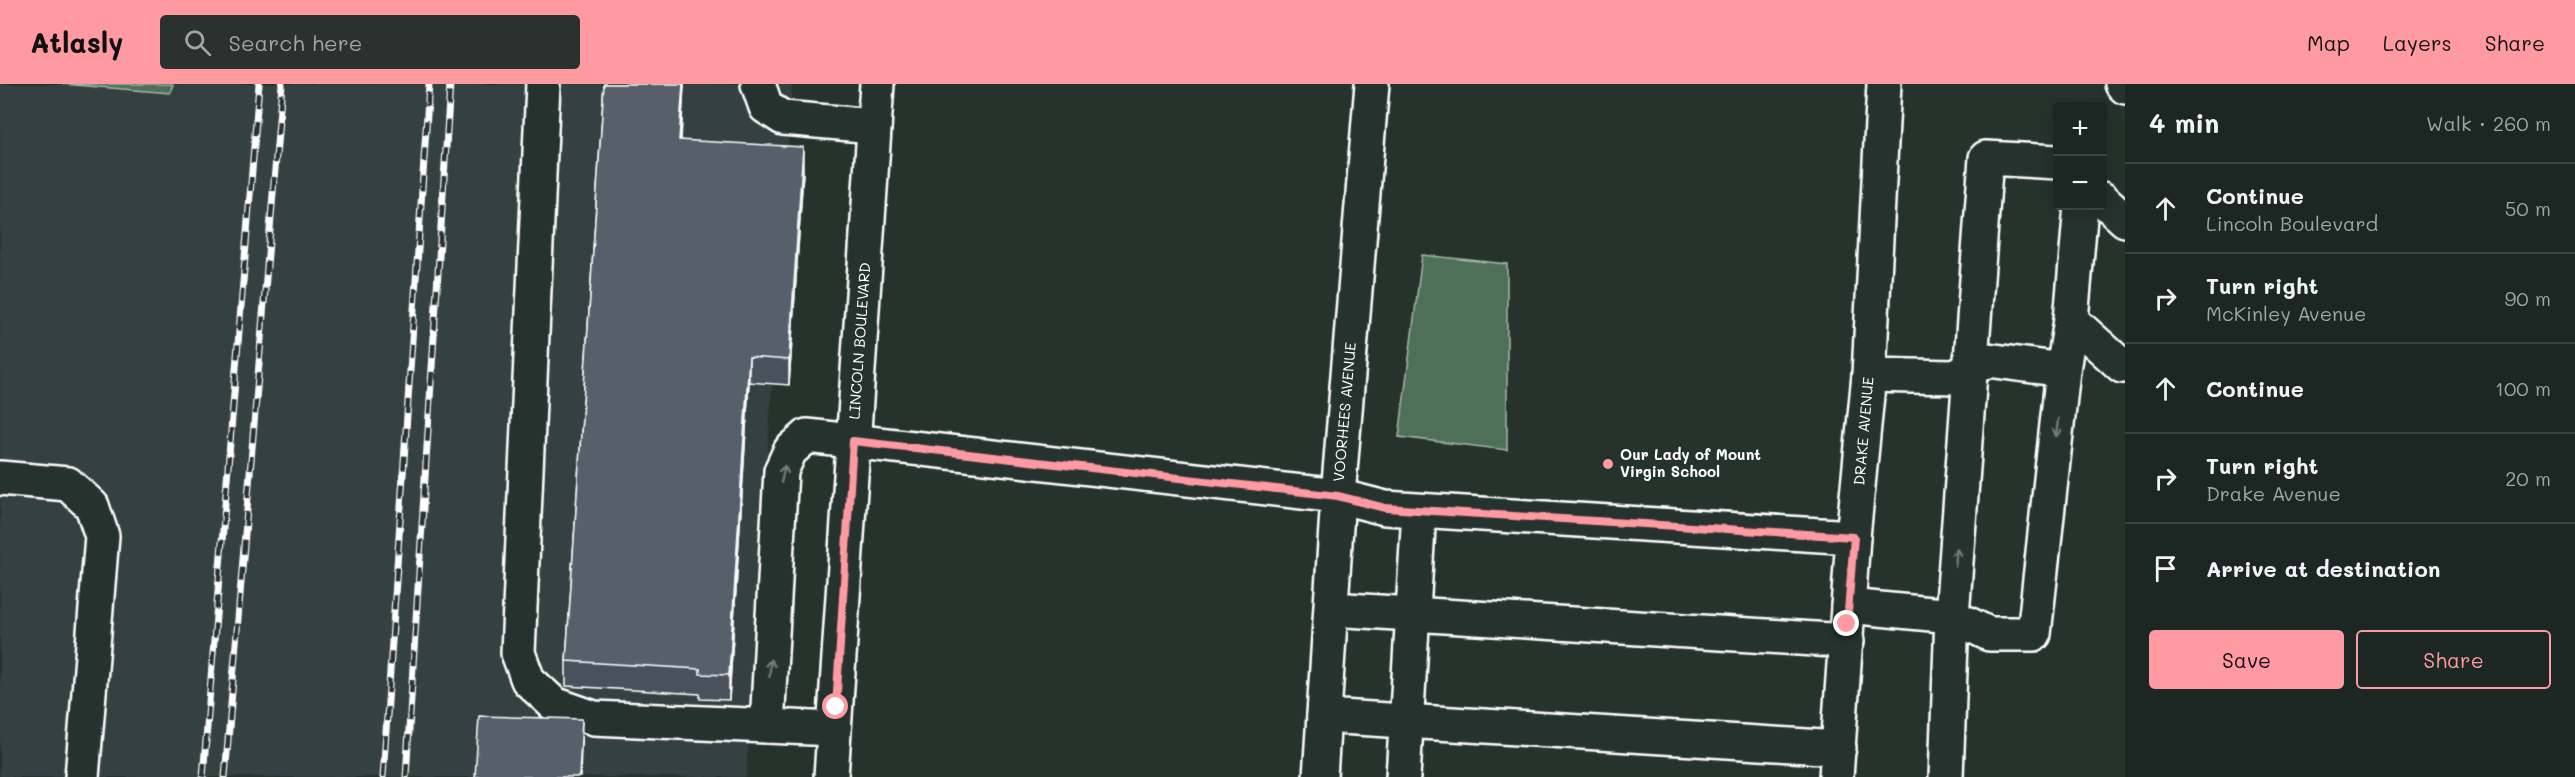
<!DOCTYPE html>
<meta charset="utf-8">
<style>
:root{--surface:#1c2622;--page:#29322f;--text:#f1f3f6;--muted:#a0a5a5;--line:#3a4340;--accent:#ff9aa2}
body{margin:0;font-family:Mali,sans-serif;background:var(--page);color:var(--text)}
.controls{position:absolute;right:18px;top:18px;display:grid;overflow:hidden;border-radius:6px;box-shadow:0 3px 15px #0003}
.controls button{width:54px;height:54px;display:grid;place-items:center;padding:0;border:0;border-bottom:2px solid var(--line);background:var(--surface);color:var(--text);font:30px sans-serif}
.stop{position:absolute;width:18px;height:18px;margin:-14px;border:4px solid #ff9aa2;border-radius:50%;background:#fff}
.stop.end{background:#ff9aa2;border-color:#fff;box-shadow:0 2px 6px #0008}
.list{margin:0;padding:0;list-style:none}
h2{display:flex;justify-content:space-between;align-items:center;height:78px;margin:0;padding:0 24px;font-size:26px}
h2 small{font-size:20px;font-weight:400;color:var(--muted)}
.list li{display:grid;grid-template-columns:39px 1fr auto;gap:18px;align-items:center;box-sizing:border-box;height:90px;padding:0 24px;border-top:2px solid var(--line)}
.list b{display:block;font-size:22px;white-space:nowrap}
.list p{margin:0;font-size:20px;white-space:nowrap;color:var(--muted)}
.list em{font-size:20px;font-style:normal;color:var(--muted)}
.actions{display:flex;gap:12px;padding:18px 24px}
.actions a{flex:1;padding:14px 0;border:2px solid var(--accent);border-radius:6px;text-align:center;font-size:21px;color:var(--accent)}
.actions .main{background:var(--accent);color:#111}
.icon{flex:none;width:33px;height:33px;fill:none;stroke:currentColor;stroke-width:2;stroke-linecap:round;stroke-linejoin:round}
.map{position:relative;flex:none;width:2125px;height:693px;overflow:hidden}
header{display:flex;align-items:center;gap:36px;box-sizing:border-box;height:84px;padding:0 30px;background:var(--accent);color:#111}
header strong{font-size:28px}
nav{display:flex;gap:33px;margin-inline-start:auto;font-size:21px}
.search{width:420px;height:54px;background:var(--page);display:flex;align-items:center;gap:15px;box-sizing:border-box;padding:0 21px;border-radius:6px;color:var(--muted);font-size:22px}
main{display:flex}
aside{flex:1;background:var(--surface)}
.map>svg:first-child{display:block}
.built{fill:#344040}
.green{fill:#507059;stroke:#a8b8ac;stroke-width:1.5}
.lines{fill:none;stroke-linecap:round;stroke-linejoin:round}
.minor-casing{stroke:#fff;stroke-width:38}
.major-casing{stroke:#fff;stroke-width:38}
.minor{stroke:#26332d;stroke-width:33}
.major{stroke:#26332d;stroke-width:33}
.rail-casing{stroke:#fff;stroke-width:7}
.rail{stroke:#26332d;stroke-width:4.5;stroke-dasharray:14;stroke-linecap:butt}
.wall{fill:#4a515c;stroke:#fff;stroke-width:1.5}
.shaded-wall{fill:#3c424b;stroke:#fff;stroke-width:1.5}
.building{fill:#565e6b;stroke:#fff;stroke-width:1.5}
.oneway{stroke:#727a76}
.route{stroke:#ff9aa2;stroke-width:8}
.poi-dot{fill:#ff9aa2;stroke:#26332d;stroke-width:2}
.labels{text-anchor:middle;stroke-width:5;stroke-linejoin:round;paint-order:stroke}
.street-label{font-size:15px;fill:#fff;stroke:#26332d}
.poi-label{font-size:15px;font-weight:bold;fill:#fff;stroke:#26332d;text-anchor:start}
</style>
<header>
<strong>Atlasly</strong>
<div class="search"><svg class="icon" aria-label="search" viewBox="0 0 24 24"><circle cx="10" cy="10" r="6"/><path d="M15 15l6 6"/></svg>Search here</div>
<nav><a>Map</a><a>Layers</a><a>Share</a></nav>
</header>
<main>
<div class="map">
<svg width="2125" height="693" viewBox="0 0 2125 693">
<rect width="100%" height="100%" fill="#26332d"/>
<filter id="ink" filterUnits="userSpaceOnUse"><feTurbulence type="fractalNoise" baseFrequency=".0167" numOctaves="2"/><feDisplacementMap in="SourceGraphic" scale="12" xChannelSelector="R" yChannelSelector="G"/><feConvolveMatrix kernelMatrix="1 2 1 2 8 2 1 2 1" color-interpolation-filters="sRGB"/></filter>
<g filter="url(#ink)">
<!-- built -->
<polygon class="built" points="0,0 63,0 170,9 173,0 792,0 746,693 0,693"/>
<!-- green -->
<g class="green">
<polygon points="63,0 173,0 170,9"/>
<polygon points="1422,171 1507,180 1507,366 1399,353"/>
</g>
<g class="lines">
<defs>
<g id="minor">
<polyline points="543,0 518,569 528,596 554,620 594,634 834,645"/>
<polyline points="758,0 766,23 783,34 874,42"/>
<polyline points="2122,0 2125,3"/>
<polyline points="2102,115 2125,136"/>
<polyline points="2071,236 2081,122"/>
<polyline points="1869,291 1955,293 1988,276 2063,286 2071,236 2122,282 2125,282"/>
<polyline points="0,394 68,400 92,422 102,452 82,693"/>
<polyline points="1848,522 1952,532 1989,550 2034,550 2063,286"/>
<polyline points="1331,525 1847,557"/>
<polyline points="1324,632 1839,664"/>
<polyline points="767,642 781,387 790,367 807,352 1338,412 1385,424 1853,453"/>
<polyline points="1320,693 1338,412 1372,0"/>
<polyline points="1403,693 1419,427"/>
<polyline points="1836,693 1853,453 1869,291 1884,0"/>
<polyline points="1946,693 1952,532 1986,74 2058,78"/>
</g>
<polyline id="major" points="831,693 877,0"/>
</defs>
<!-- minor casing -->
<use href="#minor" class="minor-casing"/>
<!-- major casing -->
<use href="#major" class="major-casing"/>
<!-- minor -->
<use href="#minor" class="minor"/>
<!-- major -->
<use href="#major" class="major"/>
<defs>
<g id="rail">
<polyline points="203,693 259,0"/>
<polyline points="225,693 282,0"/>
<polyline points="383,693 429,0"/>
<polyline points="406,693 450,0"/>
</g>
</defs>
<!-- rail casing -->
<use href="#rail" class="rail-casing"/>
<!-- rail -->
<use href="#rail" class="rail"/>
</g>
<!-- wall -->
<polygon class="wall" points="604,0 684,0 681,56 803,88 789,301 749,298 729,616 700,615 700,610 566,602 566,577"/>
<!-- shaded-wall -->
<g class="shaded-wall">
<polygon points="683,0 684,0 679,81 679,56"/>
<polygon points="803,63 803,88 789,301 789,276"/>
<polygon points="749,273 749,298 729,616 729,591"/>
<polygon points="582,635 580,693 579,693"/>
</g>
<!-- building -->
<g class="building">
<polygon points="604,0 683,0 679,56 803,63 789,276 749,273 729,591 700,590 700,585 566,577"/>
<polygon points="479,632 582,635 579,693 475,693"/>
</g>
<!-- one-way arrows -->
<defs><path id="oneway-shaft" d="M-6 0H5M1.5-3L5.5 0L1.5 3" fill="none" stroke-width="1.6" stroke-linecap="round" stroke-linejoin="round" transform="scale(1.5)"/></defs>
<g class="oneway">
<use href="#oneway-shaft" transform="translate(2057 344) rotate(96)"/>
<use href="#oneway-shaft" transform="translate(783 390) rotate(-78)"/>
<use href="#oneway-shaft" transform="translate(1956 473) rotate(-86)"/>
<use href="#oneway-shaft" transform="translate(770 584) rotate(-87)"/>
</g>
</g>
<g class="lines" filter="url(#ink)">
<!-- route -->
<polyline class="route" points="836,623 853,357 1338,412 1385,424 1854,453 1847,540"/>
</g>
<!-- markers -->
<circle class="poi-dot" cx="1608" cy="380" r="6"/>
<g class="labels">
<!-- street labels -->
<g class="street-label">
<text transform="translate(860 257) rotate(-86)" y="5">LINCOLN BOULEVARD</text>
<text transform="translate(1345 328) rotate(-85)" y="5">VOORHEES AVENUE</text>
<text transform="translate(1864 347) rotate(-85)" y="5">DRAKE AVENUE</text>
</g>
<!-- poi labels -->
<g class="poi-label">
<text x="1620" y="376">Our Lady of Mount<tspan x="1620" dy="17">Virgin School</tspan></text>
</g>
</g>
</svg>
<div class="controls">
<button>+</button>
<button>−</button>
</div>
<div class="stop" style="left:836px;top:623px"></div>
<div class="stop end" style="left:1847px;top:540px"></div>
</div>
<aside>
<h2>4 min<small>Walk · 260 m</small></h2>
<ul class="list">
<li><svg class="icon" aria-label="ahead" viewBox="0 0 24 24"><path d="M12 20V5M6 11l6-6 6 6"/></svg><div><b>Continue</b><p>Lincoln Boulevard</p></div><em>50 m</em></li>
<li><svg class="icon" aria-label="right" viewBox="0 0 24 24"><path d="M7 20v-9h11M14 6l5 5-5 5"/></svg><div><b>Turn right</b><p>McKinley Avenue</p></div><em>90 m</em></li>
<li><svg class="icon" aria-label="ahead" viewBox="0 0 24 24"><path d="M12 20V5M6 11l6-6 6 6"/></svg><div><b>Continue</b></div><em>100 m</em></li>
<li><svg class="icon" aria-label="right" viewBox="0 0 24 24"><path d="M7 20v-9h11M14 6l5 5-5 5"/></svg><div><b>Turn right</b><p>Drake Avenue</p></div><em>20 m</em></li>
<li><svg class="icon" aria-label="arrive" viewBox="0 0 24 24"><path d="M6 21V4h12l-3 4 3 4H6"/></svg><div><b>Arrive at destination</b></div></li>
</ul>
<div class="actions"><a class="main">Save</a><a>Share</a></div>
</aside>
</main>
